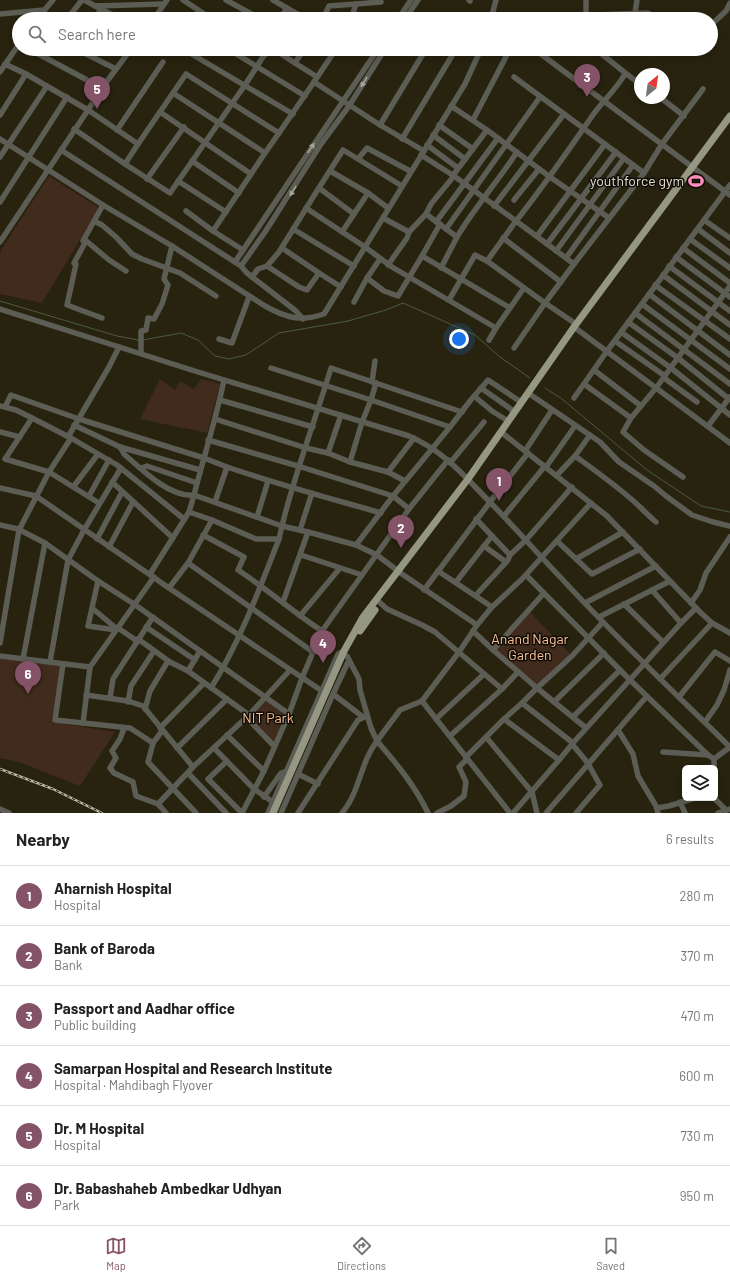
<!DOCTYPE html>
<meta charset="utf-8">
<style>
:root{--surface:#fff;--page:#f6f6f6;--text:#222;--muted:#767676;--line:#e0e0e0;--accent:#855368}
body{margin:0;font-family:Barlow,sans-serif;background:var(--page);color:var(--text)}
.controls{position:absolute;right:12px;bottom:12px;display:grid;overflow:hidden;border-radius:6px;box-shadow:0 2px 10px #0003}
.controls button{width:36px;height:36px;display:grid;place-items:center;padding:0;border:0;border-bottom:1px solid var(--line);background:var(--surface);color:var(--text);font:20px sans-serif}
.compass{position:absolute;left:634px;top:68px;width:36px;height:36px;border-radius:50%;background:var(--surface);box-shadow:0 2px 10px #0003;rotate:29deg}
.you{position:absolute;left:459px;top:339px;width:14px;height:14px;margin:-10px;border:3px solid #fff;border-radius:50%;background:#1a73e8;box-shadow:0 0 0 6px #1a73e833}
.badge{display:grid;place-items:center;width:26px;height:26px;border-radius:50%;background:var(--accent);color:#fff;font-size:13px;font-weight:700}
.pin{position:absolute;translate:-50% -33px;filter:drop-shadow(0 1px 2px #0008)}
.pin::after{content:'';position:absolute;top:21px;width:14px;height:12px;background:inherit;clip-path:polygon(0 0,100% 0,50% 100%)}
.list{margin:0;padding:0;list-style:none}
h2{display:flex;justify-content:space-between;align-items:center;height:52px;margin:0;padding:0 16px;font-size:17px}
h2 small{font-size:13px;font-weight:400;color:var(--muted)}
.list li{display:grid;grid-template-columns:26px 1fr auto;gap:12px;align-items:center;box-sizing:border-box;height:60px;padding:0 16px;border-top:1px solid var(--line)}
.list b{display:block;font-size:15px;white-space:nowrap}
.list p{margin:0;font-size:13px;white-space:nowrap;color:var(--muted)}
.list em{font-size:13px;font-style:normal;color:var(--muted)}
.icon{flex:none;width:22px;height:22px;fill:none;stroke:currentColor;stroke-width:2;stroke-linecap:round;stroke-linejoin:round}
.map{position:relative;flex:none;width:730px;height:813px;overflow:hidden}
.search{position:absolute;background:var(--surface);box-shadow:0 2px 10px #0003;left:12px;right:12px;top:12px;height:44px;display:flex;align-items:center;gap:10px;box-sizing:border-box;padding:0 14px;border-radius:22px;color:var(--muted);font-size:15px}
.sheet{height:412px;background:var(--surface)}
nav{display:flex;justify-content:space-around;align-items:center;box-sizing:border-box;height:56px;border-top:1px solid var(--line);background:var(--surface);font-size:11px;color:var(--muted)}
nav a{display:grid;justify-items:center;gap:2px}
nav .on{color:var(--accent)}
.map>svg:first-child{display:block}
.green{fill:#402b1d}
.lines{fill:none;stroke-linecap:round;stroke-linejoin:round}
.stream{stroke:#495c3c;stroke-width:1}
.minor{stroke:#5c5d54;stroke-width:5.5}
.major{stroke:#959783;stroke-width:7}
.rail-casing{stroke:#b9b6a8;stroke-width:2.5}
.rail{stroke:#0f0c05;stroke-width:1;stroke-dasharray:3;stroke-linecap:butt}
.oneway{fill:#a5a499}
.labels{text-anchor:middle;stroke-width:3;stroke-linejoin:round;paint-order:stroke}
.poi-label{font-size:14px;fill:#e1ded2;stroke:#0f0c05;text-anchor:end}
.park-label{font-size:14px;fill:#fbbf99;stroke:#0f0c05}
</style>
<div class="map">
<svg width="730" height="813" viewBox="0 0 730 813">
<rect width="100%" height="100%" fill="#28230f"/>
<!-- green -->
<g class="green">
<polygon points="49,176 99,208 42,303 0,294 0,253 3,247"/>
<polygon points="160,379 175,390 180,381 194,389 201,379 220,384 207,433 140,419"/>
<polygon points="529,611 572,656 537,688 493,650"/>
<polygon points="0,659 62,665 52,722 115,732 80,786 19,762 0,758"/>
<polygon points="265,698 289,714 274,746 246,717"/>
</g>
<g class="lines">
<!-- stream -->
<g class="stream">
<polyline points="0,301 117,336 138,340"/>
<polyline points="143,340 181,333 198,340 215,356 229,359 246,355 279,333 348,321 386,310 403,303 475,335 500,357 530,378"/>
<polyline points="545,388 562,399 647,470 701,506 730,512"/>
</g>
<!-- minor -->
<g class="minor">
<polyline points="84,0 120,19"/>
<polyline points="183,0 212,19"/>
<polyline points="226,0 261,19"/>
<polyline points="273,0 306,19"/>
<polyline points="469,0 470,1"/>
<polyline points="586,0 586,14"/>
<polyline points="95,6 164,4"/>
<polyline points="635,13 637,0"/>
<polyline points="0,14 44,10"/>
<polyline points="492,17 595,15 648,13 658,19"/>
<polyline points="37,19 53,0"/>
<polyline points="67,19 82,0"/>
<polyline points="95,19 101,9"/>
<polyline points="154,19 167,0"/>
<polyline points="280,19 287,8"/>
<polyline points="323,19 329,6 356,4"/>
<polyline points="351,19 356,4 381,2"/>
<polyline points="398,19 411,0"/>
<polyline points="405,19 418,0"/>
<polyline points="444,19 446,17"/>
<polyline points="472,19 473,16"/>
<polyline points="491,19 496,0"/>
<polyline points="711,25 726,11 730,3"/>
<polyline points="29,49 102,88"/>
<polyline points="76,49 116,69"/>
<polyline points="131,49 102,88 88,110 138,144 125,164 170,193 245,85 268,49"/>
<polyline points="183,49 293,114"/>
<polyline points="228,49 305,96"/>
<polyline points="259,49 266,54"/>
<polyline points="273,49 317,77"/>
<polyline points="336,49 314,82 380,125 424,151"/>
<polyline points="534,49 730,195"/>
<path d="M595 49C610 60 624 73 640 84"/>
<polyline points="295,63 304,49"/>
<polyline points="5,64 26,74"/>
<polyline points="0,72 19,44"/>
<polyline points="514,77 644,173"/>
<polyline points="173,93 265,153 279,133"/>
<polyline points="661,98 684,116"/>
<polyline points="451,106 487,130 550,177 609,218"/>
<polyline points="160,112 251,174"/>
<polyline points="0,115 26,74 88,110 0,242"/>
<polyline points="473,120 510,49"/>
<polyline points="380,125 426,49"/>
<polyline points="439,125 473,149"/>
<polyline points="74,129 125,164"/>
<polyline points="117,130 163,62"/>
<path d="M487 130 454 174V176L516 221C544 186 569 149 595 112 605 99 617 88 625 74"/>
<polyline points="433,135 465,159"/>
<path d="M0 139 103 205 172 246 265 306C287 318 300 322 324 314L465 84 481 49"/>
<polyline points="402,139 456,49"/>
<polyline points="138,144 186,74 279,133 314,82"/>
<polyline points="427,145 458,168"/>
<polyline points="61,150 241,266 247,273 296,311 303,319"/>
<path d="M421 155 454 176 431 204 426 214 457 237C475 207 498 181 517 152"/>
<polyline points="0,157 47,86"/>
<polyline points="358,159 402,186"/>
<polyline points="192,161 239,193"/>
<polyline points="330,171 368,193 342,232"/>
<polyline points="147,179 184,127"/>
<polyline points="178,181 226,212"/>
<polyline points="319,188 354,214"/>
<polyline points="368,193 388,208"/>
<polyline points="514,200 539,169"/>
<polyline points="0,202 67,97"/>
<polyline points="494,206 564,114"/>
<polyline points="306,208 365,247 392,267 496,328 524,288"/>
<polyline points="186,211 213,231"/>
<polyline points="383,218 409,232 407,238 388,265"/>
<polyline points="704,220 730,238"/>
<polyline points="94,221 102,225 116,237 132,254 142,259 180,273 216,296"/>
<polyline points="436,222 498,138"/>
<polyline points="293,229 354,266"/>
<polyline points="446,229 540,97"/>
<polyline points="698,229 730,253"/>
<polyline points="409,232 426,214"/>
<polyline points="537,236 605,144"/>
<polyline points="503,238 561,282"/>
<polyline points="84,239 109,260 126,271"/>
<polyline points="690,239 730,268"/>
<polyline points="547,244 616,152"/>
<polyline points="683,248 730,283"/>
<polyline points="243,250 213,231 265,153"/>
<polyline points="556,251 624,158"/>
<polyline points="422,256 440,224"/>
<polyline points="676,257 730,297"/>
<polyline points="566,258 633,165"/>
<polyline points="235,262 378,49"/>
<polyline points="241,266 265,232 321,144 349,106 385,49"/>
<polyline points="267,266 299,287 307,290 319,273 282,248"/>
<polyline points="669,266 730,311"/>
<polyline points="441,268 457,237"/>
<polyline points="319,273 341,287"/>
<polyline points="663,275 730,325"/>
<polyline points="252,277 258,269 267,266 279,252 315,194 343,150 358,159 367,148 410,171"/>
<polyline points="367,278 384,291 398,296 422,256 510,308"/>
<polyline points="655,285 730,339"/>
<polyline points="649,294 730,355"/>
<polyline points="449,300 475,255 487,261"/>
<polyline points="354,302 367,278 380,259"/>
<polyline points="642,304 730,369"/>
<path d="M0 309 198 372 409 436C441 450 459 470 482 494 510 522 536 552 563 580 616 638 674 692 730 747"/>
<polyline points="635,313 730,384"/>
<polyline points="102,318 67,305 76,264 74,263 85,243 83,241 84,239 103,205"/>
<polyline points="628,322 678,358 729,399"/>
<polyline points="576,324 545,303 574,264 644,173 662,144 703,89"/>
<polyline points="574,327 730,443"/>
<polyline points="621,332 671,368 730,415"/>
<polyline points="219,339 232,343 249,297"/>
<polyline points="489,340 496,328"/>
<polyline points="615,341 665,376"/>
<polyline points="514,348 545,303 487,261 516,221 574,264"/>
<polyline points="141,353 141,331 146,330 148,318 154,319 162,304 168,285 164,279 172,246"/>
<polyline points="271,368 371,400 450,427"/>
<polyline points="594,370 641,406 656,388 730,286"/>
<polyline points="664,378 697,402"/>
<path d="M224 380C216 419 204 456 194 495L282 526C295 472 315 421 331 368L462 412"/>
<polyline points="372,382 375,361"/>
<polyline points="584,384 631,418"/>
<polyline points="481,388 515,412"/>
<polyline points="531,395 600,442 619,462 654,486 666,496 692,515 713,522 730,526"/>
<polyline points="474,396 492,411 508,421"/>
<polyline points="574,398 607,351 730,185"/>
<polyline points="220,400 313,427"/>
<polyline points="0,406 16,410 32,418"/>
<polyline points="641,406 631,418 623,432 644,450 683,477"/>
<polyline points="5,407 11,395 79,419 204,458 227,467"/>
<polyline points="215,419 306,448 328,453 350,462 362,422 371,400 376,383"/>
<polyline points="74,425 120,447"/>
<polyline points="708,426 730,397"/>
<polyline points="0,432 20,437"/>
<polyline points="501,432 607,516 700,612 712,623 730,633"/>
<polyline points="68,437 109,367 119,347"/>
<polyline points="71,438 32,418 5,459 49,472 99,503"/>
<polyline points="208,440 298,466 393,496 356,545"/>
<polyline points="525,451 552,410"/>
<polyline points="328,453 341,415"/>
<polyline points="575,456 590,435"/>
<polyline points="350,462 388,472"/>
<polyline points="450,463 484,422"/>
<polyline points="546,467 575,426"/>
<polyline points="141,468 147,466 197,483"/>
<path d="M557 475 575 456C597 472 620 488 640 507 645 512 650 517 656 522"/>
<polyline points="405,481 388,472 414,438"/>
<polyline points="112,482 173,538"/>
<polyline points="74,486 98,454"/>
<polyline points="0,488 36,496 169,588 322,691"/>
<polyline points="89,496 109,460"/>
<path d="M215 502 227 467C277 484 329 498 381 513"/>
<polyline points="409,509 448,460"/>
<polyline points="189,512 212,520"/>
<polyline points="504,516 545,466"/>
<polyline points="257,517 268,481"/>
<polyline points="476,519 510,555 526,540 572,487"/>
<polyline points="0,525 18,529 45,543 98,581 134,604 289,714 264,771 242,813"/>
<polyline points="300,530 312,493"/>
<path d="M203 535 244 557 238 570C267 589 293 612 322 631"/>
<polyline points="97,539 122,492"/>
<polyline points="557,541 592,574 640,549"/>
<polyline points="484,546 492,536"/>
<polyline points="109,547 133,502"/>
<polyline points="301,555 362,575 409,509 393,496 450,427 470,401 488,380 521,402"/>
<polyline points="576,559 623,532"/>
<polyline points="188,563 313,652"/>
<polyline points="438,571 492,607"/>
<path d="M150 574 189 512 194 495C170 498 141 469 124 454L120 447 200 470"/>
<polyline points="526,575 629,679 708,755 663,752"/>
<polyline points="98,581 92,608 117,629"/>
<polyline points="456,582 484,546 506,562"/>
<polyline points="169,588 188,563 212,520 256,539 279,539"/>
<polyline points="424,590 490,502 528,453"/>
<polyline points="544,593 493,650 537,688 572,656 603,622"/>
<polyline points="476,595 508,560 510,555"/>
<polyline points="377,600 387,609 422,625 435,632 502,689 450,736"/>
<polyline points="283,602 308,532"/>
<polyline points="585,603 656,566"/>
<polyline points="691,603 700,590 706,573 730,537"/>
<polyline points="624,604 663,642"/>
<polyline points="92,608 88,626 116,630"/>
<polyline points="300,616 340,568"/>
<polyline points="599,617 670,581"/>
<polyline points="681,623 696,608"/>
<polyline points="477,625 492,607 522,579 591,503"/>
<polyline points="146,627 195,660"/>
<polyline points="118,628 137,641"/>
<polyline points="473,631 493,650"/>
<polyline points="138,639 170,662 188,671 200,651"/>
<polyline points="0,643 19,530 49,472 71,438 117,465 184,519"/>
<polyline points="0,656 90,667 154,577"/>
<polyline points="23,659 45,543"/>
<polyline points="50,662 68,560 84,530 121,468"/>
<polyline points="63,664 55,720 130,728 153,743"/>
<polyline points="188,671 249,715"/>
<polyline points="660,679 712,623"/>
<path d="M211 688C240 642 259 590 279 539L282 526 308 532 356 545 377 555 402 574 477 625 459 652 422 701 510 813"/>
<polyline points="502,689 518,672"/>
<polyline points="333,694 363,717"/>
<polyline points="86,695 128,701 143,706 193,767"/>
<polyline points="679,697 715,652 730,661"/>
<polyline points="110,698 113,679 153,617"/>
<path d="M422 701 400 710 377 741C397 764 415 786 428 813"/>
<polyline points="128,702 131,686 154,651"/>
<polyline points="554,702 604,653"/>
<polyline points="522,703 537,688 586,728"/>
<polyline points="145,709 150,691 168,661"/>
<polyline points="289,714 302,678 322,631 362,575"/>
<polyline points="246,717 274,746"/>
<polyline points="573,717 620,670"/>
<polyline points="436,719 484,674"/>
<polyline points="504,719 522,703 573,743"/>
<polyline points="705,722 717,705 724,690 730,670"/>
<polyline points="83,723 90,667"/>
<polyline points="124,728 120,739 112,751 116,758 110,768 114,773 133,782 136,796 158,804"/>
<polyline points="160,728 204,683"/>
<polyline points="618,730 633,754 638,776 656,806 658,813"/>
<polyline points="162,731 153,743 148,762 196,813"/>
<polyline points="227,735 264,771"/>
<polyline points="486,737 532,792 537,813"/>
<polyline points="572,744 587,762 600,785 576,813"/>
<polyline points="177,748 227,699"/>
<polyline points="214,748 254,789 273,802"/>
<polyline points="708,755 714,759 730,747"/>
<polyline points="466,757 504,719 559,760 513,813"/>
<polyline points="559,760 573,743 681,623 652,590"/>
<polyline points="227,761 208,779 242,813"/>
<polyline points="714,768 714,759"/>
<polyline points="188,773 226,813"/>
<polyline points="298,774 318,784"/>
<polyline points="264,797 281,773 287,771"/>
<polyline points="714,798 726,810"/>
<polyline points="680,802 685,813"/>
<polyline points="657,808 669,806 695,798"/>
<polyline points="0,809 9,813"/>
<polyline points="166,813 158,804 193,767 249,715 290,670"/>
<polyline points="268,813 338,654 344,651"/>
<polyline points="281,813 333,694 349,660"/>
<polyline points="298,813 358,720 367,716"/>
<path d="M342 813C360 792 360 763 377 741L371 728 360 690 359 679 347 656"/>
<polyline points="437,813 451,806 464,796 466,782 459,767 467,759"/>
<polyline points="546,813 647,696"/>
<polyline points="718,813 730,809"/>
</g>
<!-- major -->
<g class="major">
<polyline points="360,631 375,610"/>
<polyline points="273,813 344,651 363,617 468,479 574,327 730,116"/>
</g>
<defs>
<polyline id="rail" points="0,769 53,789 102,813"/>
</defs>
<!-- rail casing -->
<use href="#rail" class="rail-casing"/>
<!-- rail -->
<use href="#rail" class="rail"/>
</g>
<!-- one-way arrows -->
<defs><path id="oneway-solid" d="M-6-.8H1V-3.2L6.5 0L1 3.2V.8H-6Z"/></defs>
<g class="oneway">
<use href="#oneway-solid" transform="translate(364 82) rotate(122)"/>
<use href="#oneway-solid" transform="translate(311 148) rotate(-56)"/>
<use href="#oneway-solid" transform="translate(293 191) rotate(122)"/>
</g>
<!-- icons -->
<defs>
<symbol id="stadium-bare" viewBox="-9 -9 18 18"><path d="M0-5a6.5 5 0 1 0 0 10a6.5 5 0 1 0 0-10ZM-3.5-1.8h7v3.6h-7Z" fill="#fe8ebd" stroke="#0f0c05" stroke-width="2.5" paint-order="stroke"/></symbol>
</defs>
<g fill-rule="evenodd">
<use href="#stadium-bare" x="685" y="170" width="22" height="22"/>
</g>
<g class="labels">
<!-- poi labels -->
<g class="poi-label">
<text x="684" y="186">youthforce gym</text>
</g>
<!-- park labels -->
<g class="park-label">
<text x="530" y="644">Anand Nagar<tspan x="530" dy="16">Garden</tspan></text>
<text x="268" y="723">NIT Park</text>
</g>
</g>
</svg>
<div class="controls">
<button><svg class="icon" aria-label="layers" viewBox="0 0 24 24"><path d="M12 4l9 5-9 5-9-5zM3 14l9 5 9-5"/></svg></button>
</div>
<svg class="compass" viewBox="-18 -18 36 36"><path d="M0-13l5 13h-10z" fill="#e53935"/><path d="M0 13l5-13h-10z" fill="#767676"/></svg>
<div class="you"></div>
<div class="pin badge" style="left:499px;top:501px">1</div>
<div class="pin badge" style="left:401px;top:548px">2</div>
<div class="pin badge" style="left:587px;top:97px">3</div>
<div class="pin badge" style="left:323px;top:663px">4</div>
<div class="pin badge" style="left:97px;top:109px">5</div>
<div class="pin badge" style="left:28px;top:694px">6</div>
<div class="search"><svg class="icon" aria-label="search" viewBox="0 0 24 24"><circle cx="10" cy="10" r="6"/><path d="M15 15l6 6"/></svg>Search here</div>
</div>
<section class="sheet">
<h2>Nearby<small>6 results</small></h2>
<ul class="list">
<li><span class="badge">1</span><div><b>Aharnish Hospital</b><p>Hospital</p></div><em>280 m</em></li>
<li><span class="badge">2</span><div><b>Bank of Baroda</b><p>Bank</p></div><em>370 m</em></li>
<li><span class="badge">3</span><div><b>Passport and Aadhar office</b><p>Public building</p></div><em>470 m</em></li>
<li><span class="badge">4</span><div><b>Samarpan Hospital and Research Institute</b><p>Hospital · Mahdibagh Flyover</p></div><em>600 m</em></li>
<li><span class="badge">5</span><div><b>Dr. M Hospital</b><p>Hospital</p></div><em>730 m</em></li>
<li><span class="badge">6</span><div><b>Dr. Babashaheb Ambedkar Udhyan</b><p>Park</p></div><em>950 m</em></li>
</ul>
</section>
<nav>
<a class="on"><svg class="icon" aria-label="map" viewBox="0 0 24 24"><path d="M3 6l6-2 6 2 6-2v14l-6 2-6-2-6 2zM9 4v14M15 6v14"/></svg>Map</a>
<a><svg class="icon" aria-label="directions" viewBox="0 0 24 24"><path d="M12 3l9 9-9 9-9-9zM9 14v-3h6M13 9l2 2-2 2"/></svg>Directions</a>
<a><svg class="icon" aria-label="saved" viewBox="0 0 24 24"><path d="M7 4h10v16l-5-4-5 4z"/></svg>Saved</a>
</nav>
